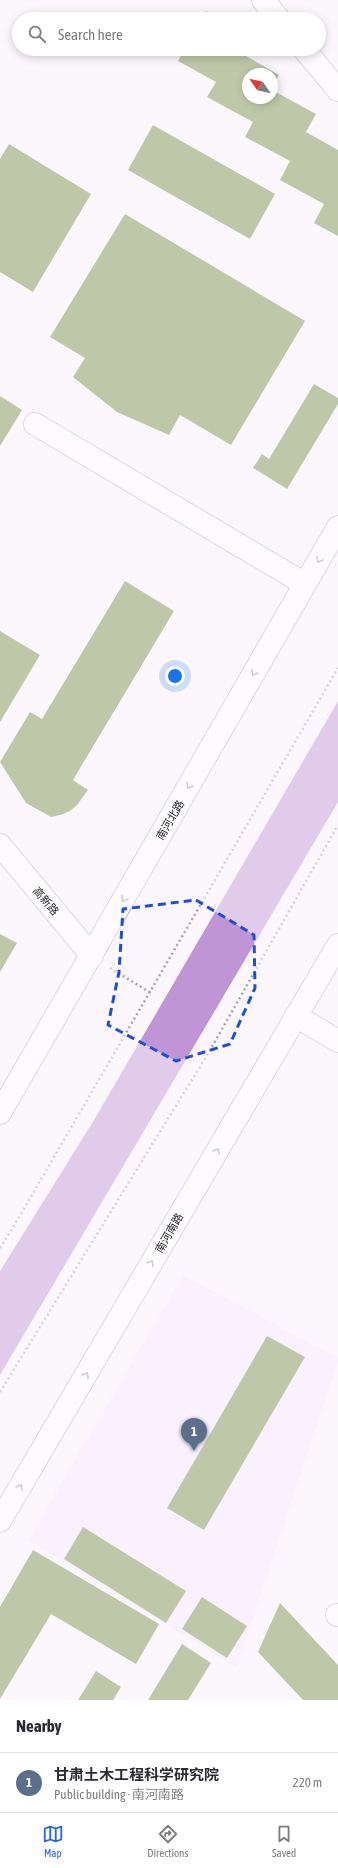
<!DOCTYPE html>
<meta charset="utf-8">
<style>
:root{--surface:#fff;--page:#f2f2f3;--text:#2b2b33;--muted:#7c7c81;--line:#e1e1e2;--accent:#2563eb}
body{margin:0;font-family:"Asap Condensed","Noto Sans SC",sans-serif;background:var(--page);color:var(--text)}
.compass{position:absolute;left:242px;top:68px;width:36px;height:36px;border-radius:50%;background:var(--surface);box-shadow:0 2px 10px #0003;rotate:304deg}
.you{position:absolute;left:175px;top:676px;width:14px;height:14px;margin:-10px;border:3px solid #fff;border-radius:50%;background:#1a73e8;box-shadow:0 0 0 6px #1a73e833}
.badge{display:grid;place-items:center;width:26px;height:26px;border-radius:50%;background:var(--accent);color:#fff;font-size:13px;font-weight:700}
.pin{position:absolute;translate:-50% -33px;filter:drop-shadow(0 1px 2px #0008)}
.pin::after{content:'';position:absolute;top:21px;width:14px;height:12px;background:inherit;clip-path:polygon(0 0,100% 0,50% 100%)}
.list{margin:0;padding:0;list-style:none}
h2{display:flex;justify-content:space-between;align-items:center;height:52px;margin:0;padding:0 16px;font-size:17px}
h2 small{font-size:13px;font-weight:400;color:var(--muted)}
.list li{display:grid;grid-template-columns:26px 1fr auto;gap:12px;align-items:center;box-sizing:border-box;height:60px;padding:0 16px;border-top:1px solid var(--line)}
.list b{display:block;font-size:15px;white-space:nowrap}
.list p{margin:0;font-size:13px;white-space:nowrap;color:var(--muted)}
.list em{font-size:13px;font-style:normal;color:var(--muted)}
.icon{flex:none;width:22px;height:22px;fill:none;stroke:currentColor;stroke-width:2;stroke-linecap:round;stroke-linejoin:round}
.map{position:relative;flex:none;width:338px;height:1700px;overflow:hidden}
.search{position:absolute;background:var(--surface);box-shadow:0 2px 10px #0003;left:12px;right:12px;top:12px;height:44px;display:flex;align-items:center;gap:10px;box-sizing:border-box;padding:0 14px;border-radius:22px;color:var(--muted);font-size:15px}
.sheet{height:112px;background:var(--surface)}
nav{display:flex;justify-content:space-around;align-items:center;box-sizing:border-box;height:56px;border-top:1px solid var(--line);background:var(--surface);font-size:11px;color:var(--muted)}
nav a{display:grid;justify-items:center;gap:2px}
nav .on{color:var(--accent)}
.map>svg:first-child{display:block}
.built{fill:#f6e9fe}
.water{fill:#bf95d6}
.building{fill:#778c43}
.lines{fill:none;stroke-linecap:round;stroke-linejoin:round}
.minor-casing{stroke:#beadc8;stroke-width:24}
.path{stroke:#aaa6ad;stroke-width:2.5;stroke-dasharray:2 3;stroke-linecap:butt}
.minor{stroke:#fff;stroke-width:22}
.oneway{stroke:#9e9ba0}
.marked{fill:none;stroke:#1d4ed8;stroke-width:3;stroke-dasharray:8 5;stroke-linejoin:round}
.labels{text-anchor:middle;stroke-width:3;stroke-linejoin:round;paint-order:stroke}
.street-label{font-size:11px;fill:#27212b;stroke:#fff}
</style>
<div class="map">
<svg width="338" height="1700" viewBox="0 0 338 1700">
<rect width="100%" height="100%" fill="#fbf7fd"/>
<!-- built -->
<polygon class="built" points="183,1275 338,1358 338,1362 237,1668 28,1540"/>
<!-- water -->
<polygon class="water" points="338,701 338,802 0,1375 0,1271 94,1120"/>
<!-- building -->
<g class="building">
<polygon points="206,11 222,19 202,19"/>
<polygon points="185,49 234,49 279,75 272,88 272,74 248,74 248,98 272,98 272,90 316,114 306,132 338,150 338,236 314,223 324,204 280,180 290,161 245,137 253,122 207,97 216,82 178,61"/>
<polygon points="153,125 275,194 250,239 128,170"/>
<polygon points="9,144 91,194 33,292 0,272 0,159"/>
<polygon points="125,214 305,321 231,445 180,415 169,435 117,412 73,377 85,358 50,337"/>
<polygon points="314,384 338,398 338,404 287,489 253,468 262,454 269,459"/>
<polygon points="0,396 22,410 0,446"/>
<polygon points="125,581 174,611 73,780 88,790 77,805 70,811 60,815 51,817 26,803 0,762 30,712 42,719"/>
<polygon points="0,631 40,655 0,722"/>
<polygon points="0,934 17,943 0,972"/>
<polygon points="267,1336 305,1357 204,1530 167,1508"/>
<polygon points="83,1527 186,1591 166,1623 64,1559"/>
<polygon points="33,1550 159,1624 136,1664 51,1614 0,1699 0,1607"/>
<polygon points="202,1597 247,1626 227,1658 182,1629"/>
<polygon points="280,1603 338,1665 338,1700 303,1700 258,1652"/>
<polygon points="182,1644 211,1663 188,1700 148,1700"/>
<polygon points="96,1671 121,1687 113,1700 78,1700"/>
</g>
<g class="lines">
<defs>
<g id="minor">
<polyline points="263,0 279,19"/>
<polyline points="304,49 338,90"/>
<polyline points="35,424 305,584"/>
<polyline points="0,845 92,956"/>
<polyline points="296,1016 338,1041"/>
<polyline points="0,1113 338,527"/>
<polyline points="0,1521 338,945"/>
<polyline points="337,1615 338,1615"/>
</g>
</defs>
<!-- minor casing -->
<use href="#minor" class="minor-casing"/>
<!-- path -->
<g class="path">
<polyline points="110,968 151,993"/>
<polyline points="0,1248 18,1219 338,668"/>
<polyline points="0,1392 209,1052 338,825"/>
</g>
<!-- minor -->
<use href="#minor" class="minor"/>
</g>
<!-- one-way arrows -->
<defs><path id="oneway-chevron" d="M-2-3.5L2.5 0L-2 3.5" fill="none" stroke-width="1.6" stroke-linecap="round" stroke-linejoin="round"/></defs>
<g class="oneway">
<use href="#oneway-chevron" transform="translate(319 560) rotate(120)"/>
<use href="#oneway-chevron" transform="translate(254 673) rotate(120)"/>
<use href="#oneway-chevron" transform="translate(189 786) rotate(120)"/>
<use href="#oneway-chevron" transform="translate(124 899) rotate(120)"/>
<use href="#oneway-chevron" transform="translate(217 1151) rotate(-60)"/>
<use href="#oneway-chevron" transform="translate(151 1263) rotate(-60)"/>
<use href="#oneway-chevron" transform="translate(86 1375) rotate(-60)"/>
<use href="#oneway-chevron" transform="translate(20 1487) rotate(-60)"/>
</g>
<!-- marked area -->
<path d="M0 0H338V1700H0ZM196 900 254 935 255 988 230 1044 176 1061 108 1025 119 972 123 909Z" fill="#fbf7fd" fill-opacity=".55" fill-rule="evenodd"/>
<path class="marked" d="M196 900 254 935 255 988 230 1044 176 1061 108 1025 119 972 123 909Z"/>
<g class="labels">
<!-- street labels -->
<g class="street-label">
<text transform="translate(170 820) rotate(-60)" y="4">南河北路</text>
<text transform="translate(46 901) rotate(50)" y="4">高新路</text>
<text transform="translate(169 1233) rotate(-60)" y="4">南河南路</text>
</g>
</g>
</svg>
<svg class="compass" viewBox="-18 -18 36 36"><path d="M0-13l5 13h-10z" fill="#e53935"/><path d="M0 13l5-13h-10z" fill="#7c7c81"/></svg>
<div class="you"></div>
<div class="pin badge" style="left:194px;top:1451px;background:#5c6f8a">1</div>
<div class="search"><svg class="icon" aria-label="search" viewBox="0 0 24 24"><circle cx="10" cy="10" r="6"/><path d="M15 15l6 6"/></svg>Search here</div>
</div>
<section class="sheet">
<h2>Nearby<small></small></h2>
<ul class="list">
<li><span class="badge" style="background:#5c6f8a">1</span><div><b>甘肃土木工程科学研究院</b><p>Public building · 南河南路</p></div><em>220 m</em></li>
</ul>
</section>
<nav>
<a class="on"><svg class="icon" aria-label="map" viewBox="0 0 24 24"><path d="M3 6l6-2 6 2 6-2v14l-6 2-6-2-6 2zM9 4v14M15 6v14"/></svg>Map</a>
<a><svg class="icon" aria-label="directions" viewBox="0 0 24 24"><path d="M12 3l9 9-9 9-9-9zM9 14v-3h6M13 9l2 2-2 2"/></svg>Directions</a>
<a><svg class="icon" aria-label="saved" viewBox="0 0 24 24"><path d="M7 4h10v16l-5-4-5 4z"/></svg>Saved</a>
</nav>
